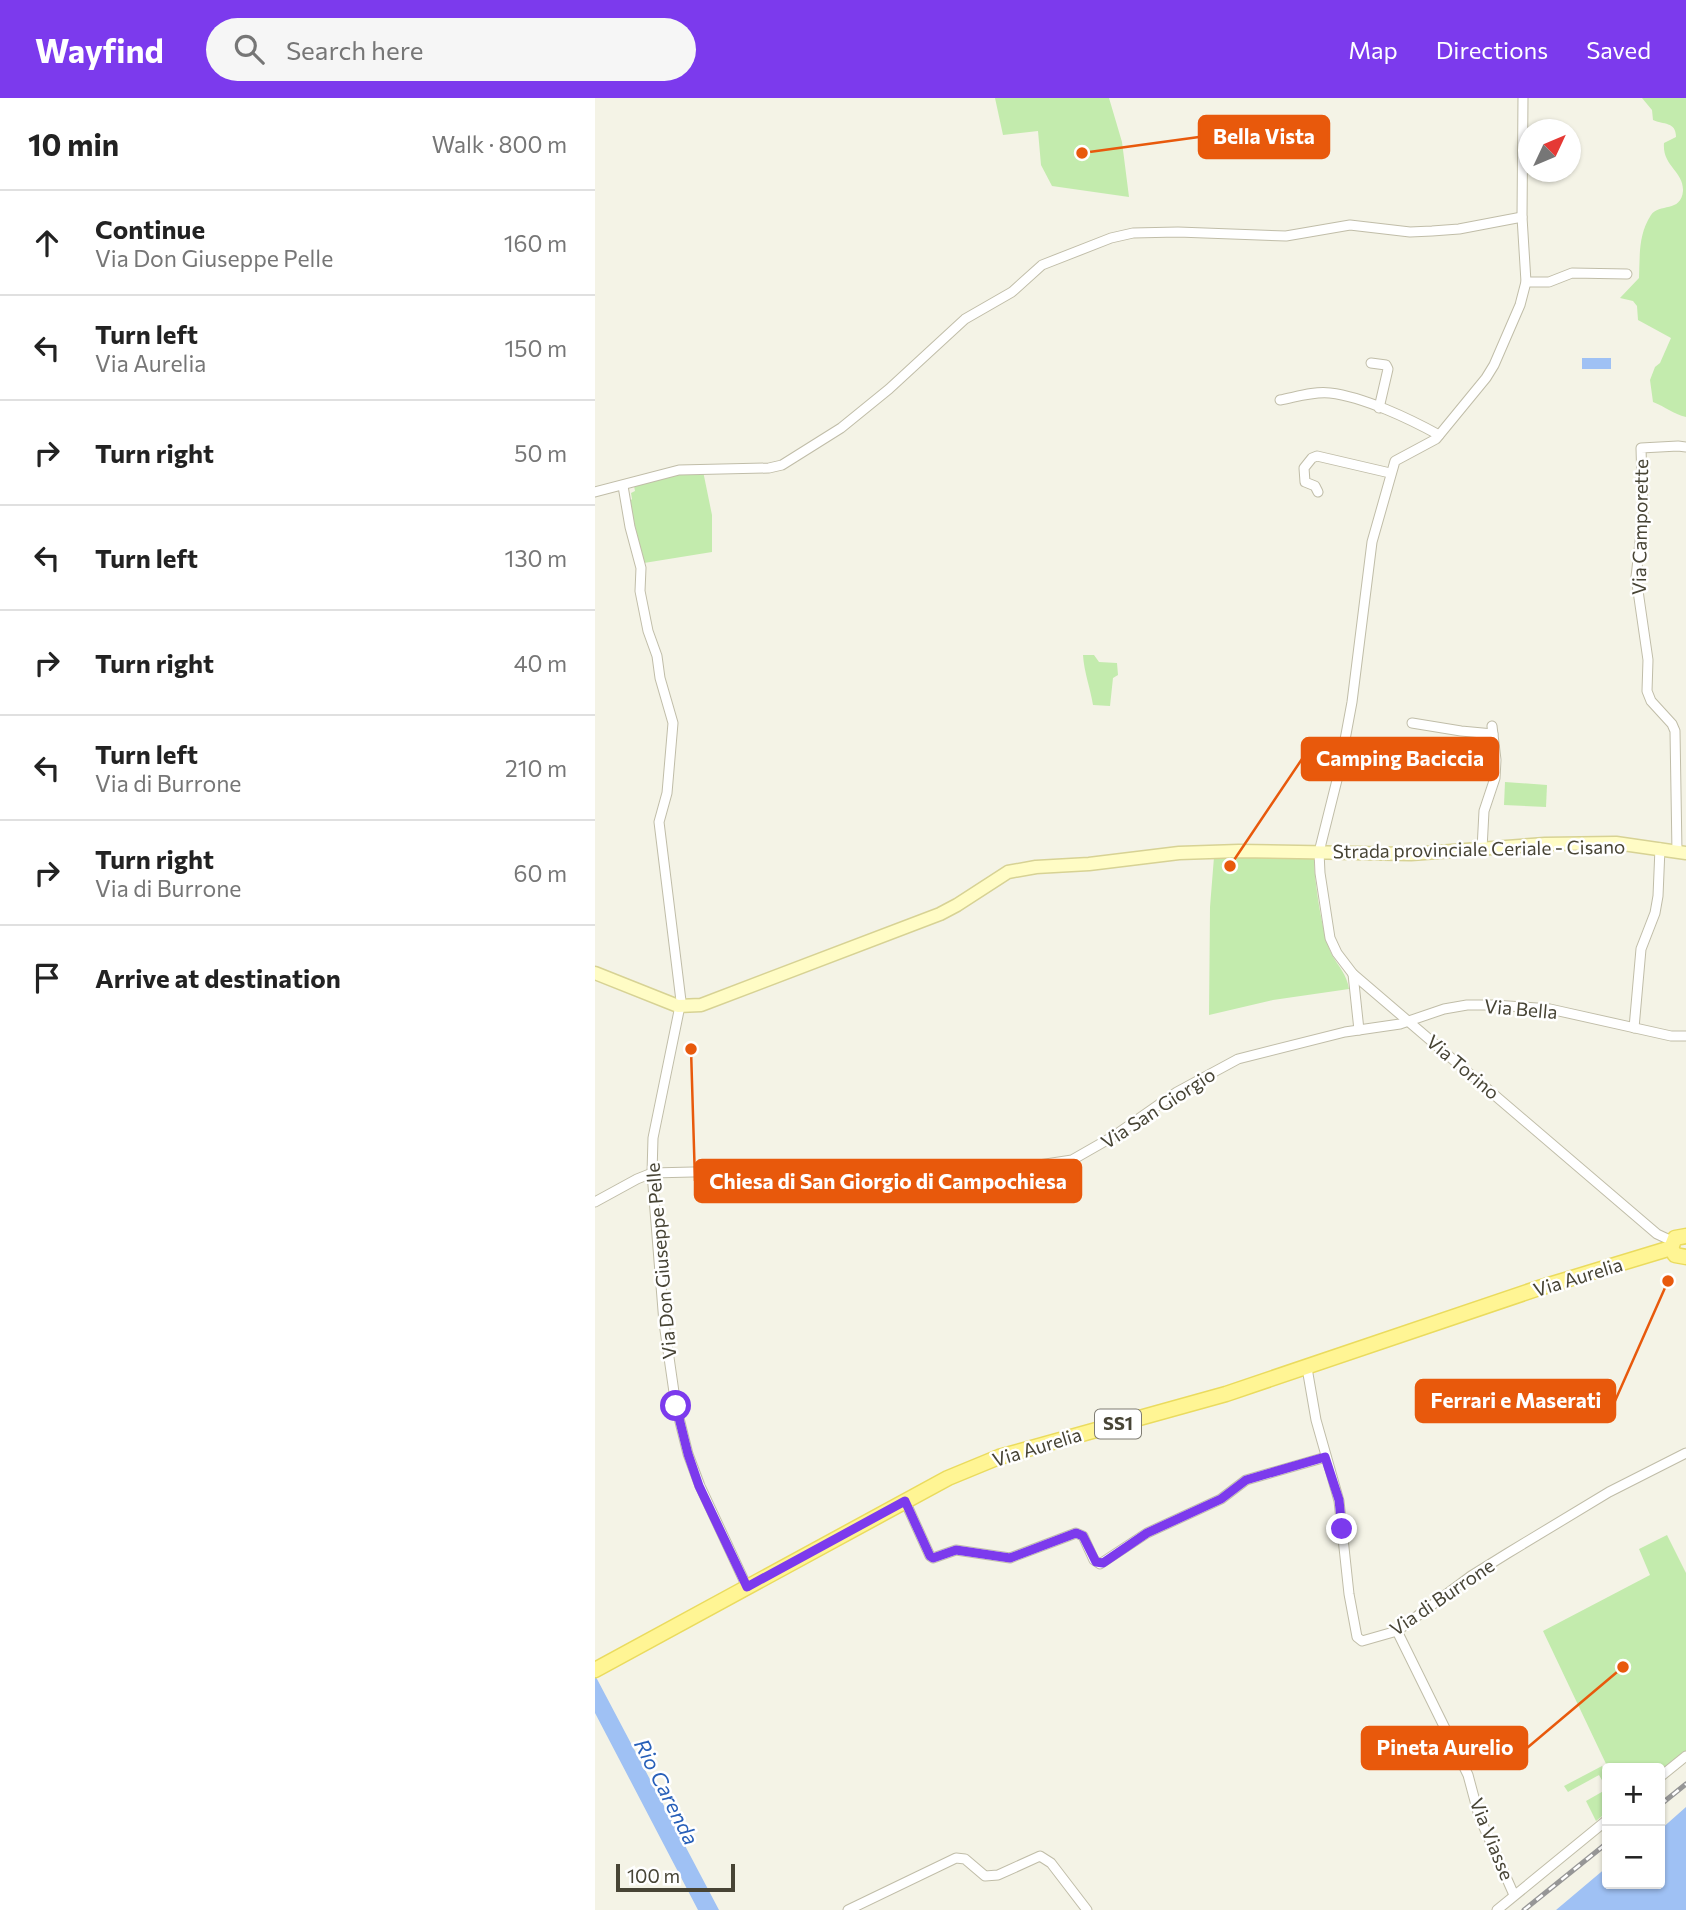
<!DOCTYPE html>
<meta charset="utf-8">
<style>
:root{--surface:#fff;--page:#f6f6f6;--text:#222;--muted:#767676;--line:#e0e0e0;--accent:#7c3aed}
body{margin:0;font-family:Commissioner,sans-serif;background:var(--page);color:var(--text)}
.controls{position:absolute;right:21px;bottom:21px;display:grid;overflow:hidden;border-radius:7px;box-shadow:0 2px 5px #0004}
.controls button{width:63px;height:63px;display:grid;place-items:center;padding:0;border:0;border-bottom:2px solid var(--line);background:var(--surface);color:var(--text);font:35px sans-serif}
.compass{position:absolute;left:923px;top:21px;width:63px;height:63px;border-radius:50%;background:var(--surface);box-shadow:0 2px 5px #0004;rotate:46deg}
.scale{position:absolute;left:21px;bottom:18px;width:119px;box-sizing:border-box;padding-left:7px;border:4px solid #474435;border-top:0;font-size:19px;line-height:24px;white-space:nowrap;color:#474435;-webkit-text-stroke:5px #fff;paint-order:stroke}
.stop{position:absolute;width:21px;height:21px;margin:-16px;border:5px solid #7c3aed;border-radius:50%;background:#fff}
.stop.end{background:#7c3aed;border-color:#fff;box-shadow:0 2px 7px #0008}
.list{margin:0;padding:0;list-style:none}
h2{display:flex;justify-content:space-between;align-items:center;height:91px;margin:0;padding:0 28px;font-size:30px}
h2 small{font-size:23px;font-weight:400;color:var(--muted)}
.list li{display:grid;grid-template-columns:46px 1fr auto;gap:21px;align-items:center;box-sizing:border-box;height:105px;padding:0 28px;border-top:2px solid var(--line)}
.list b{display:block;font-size:26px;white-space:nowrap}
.list p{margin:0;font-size:23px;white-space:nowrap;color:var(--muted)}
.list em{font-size:23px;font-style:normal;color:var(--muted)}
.icon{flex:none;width:38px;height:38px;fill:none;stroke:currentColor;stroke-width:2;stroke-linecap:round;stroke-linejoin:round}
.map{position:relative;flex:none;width:1091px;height:1812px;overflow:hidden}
header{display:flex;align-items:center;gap:42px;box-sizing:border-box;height:98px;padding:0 35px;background:var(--accent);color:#fff}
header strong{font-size:33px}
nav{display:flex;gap:38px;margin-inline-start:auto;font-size:24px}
.search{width:490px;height:63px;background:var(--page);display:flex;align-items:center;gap:18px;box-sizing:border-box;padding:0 24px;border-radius:38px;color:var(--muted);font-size:26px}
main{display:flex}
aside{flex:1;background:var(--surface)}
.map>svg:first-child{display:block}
.green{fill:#c3ebad}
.water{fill:#9fc1f4}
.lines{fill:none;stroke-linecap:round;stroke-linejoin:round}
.street-casing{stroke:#c0bda8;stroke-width:11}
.secondary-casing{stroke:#d7d294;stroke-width:15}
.primary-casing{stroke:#eadb5e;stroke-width:17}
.street{stroke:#fff;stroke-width:9}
.secondary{stroke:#fffcc5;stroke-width:12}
.primary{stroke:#fff594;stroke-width:14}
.rail-casing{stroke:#969696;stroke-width:5}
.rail{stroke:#fff;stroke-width:2.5;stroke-dasharray:8;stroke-linecap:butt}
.route{stroke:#7c3aed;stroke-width:9}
.labels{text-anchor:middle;stroke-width:5;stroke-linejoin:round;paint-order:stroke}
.shield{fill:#fff;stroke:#7e7c72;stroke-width:2}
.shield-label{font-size:18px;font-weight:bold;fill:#474435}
.street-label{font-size:19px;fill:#474435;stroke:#fff}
.water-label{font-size:21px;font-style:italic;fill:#2860b9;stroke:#fff}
.leader{fill:none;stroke:#e8590c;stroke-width:2.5}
.callout-dot{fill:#e8590c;stroke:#fff;stroke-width:2.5}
.callout{fill:#e8590c;stroke:#e8590c;stroke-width:2.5}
.callout-label{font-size:21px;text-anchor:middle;font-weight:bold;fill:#fff}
</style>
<header>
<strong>Wayfind</strong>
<div class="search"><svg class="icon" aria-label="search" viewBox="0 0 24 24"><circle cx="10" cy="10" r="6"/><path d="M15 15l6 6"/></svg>Search here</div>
<nav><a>Map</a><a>Directions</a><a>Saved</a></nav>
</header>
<main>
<aside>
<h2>10 min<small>Walk · 800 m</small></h2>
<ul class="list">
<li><svg class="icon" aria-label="ahead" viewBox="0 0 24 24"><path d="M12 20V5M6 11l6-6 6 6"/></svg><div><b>Continue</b><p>Via Don Giuseppe Pelle</p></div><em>160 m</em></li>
<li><svg class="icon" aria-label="left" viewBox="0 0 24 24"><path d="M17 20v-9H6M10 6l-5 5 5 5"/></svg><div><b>Turn left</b><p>Via Aurelia</p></div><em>150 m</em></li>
<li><svg class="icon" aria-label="right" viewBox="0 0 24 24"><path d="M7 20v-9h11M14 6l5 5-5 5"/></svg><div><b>Turn right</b></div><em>50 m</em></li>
<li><svg class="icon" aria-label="left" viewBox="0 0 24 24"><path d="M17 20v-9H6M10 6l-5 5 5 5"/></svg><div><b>Turn left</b></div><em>130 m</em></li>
<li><svg class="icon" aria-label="right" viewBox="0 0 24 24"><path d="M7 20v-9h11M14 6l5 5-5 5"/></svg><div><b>Turn right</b></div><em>40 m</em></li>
<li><svg class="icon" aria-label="left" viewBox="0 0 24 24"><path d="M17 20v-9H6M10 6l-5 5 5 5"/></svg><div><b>Turn left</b><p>Via di Burrone</p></div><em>210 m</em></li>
<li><svg class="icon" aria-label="right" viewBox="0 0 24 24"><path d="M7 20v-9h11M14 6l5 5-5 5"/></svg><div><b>Turn right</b><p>Via di Burrone</p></div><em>60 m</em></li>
<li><svg class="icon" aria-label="arrive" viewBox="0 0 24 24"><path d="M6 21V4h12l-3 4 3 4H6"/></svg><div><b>Arrive at destination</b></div></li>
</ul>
</aside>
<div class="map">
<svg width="1091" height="1812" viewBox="0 0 1091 1812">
<rect width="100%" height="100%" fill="#f4f3e6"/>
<!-- green -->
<g class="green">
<polygon points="400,0 514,0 527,44 534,99 457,88 446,67 443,33 408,37"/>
<path d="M1047 0H1091V319C1078 316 1071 309 1058 304L1055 282 1060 269 1065 265 1076 240 1043 222 1042 208 1038 203 1025 200 1044 180C1045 158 1043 137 1056 117 1064 105 1086 115 1088 93 1089 73 1067 68 1069 45L1081 39C1081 23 1068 27 1058 22L1057 12Z"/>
<polygon points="108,373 117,417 117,454 49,465 35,407 35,403 37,401 36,395 40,393 39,388 84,374"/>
<path d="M488 557H499L504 564 522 565 523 577 518 580 515 608 498 607C495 589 489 574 488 557Z"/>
<polygon points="910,684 952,687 951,709 909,707"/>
<path d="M719 758C719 782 727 836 737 857 744 869 752 877 754 891L678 902 614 917 615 809 619 759Z"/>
<polygon points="1072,1437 1091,1475 1091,1653 1065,1674 1065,1670 1013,1670 948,1533 1055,1477 1044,1451"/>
<polygon points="1007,1668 1012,1679 1012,1714 1001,1723 991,1703 1012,1691 1004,1677 973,1694 969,1688"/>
</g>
<!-- water -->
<g class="water">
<rect x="987" y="260" width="29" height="11"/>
<polygon points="0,1577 2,1581 124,1812 103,1812 0,1615"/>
<polygon points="1091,1709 1091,1812 961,1812 1012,1769 1012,1786 1065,1786 1065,1732"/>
</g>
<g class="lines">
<defs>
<g id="street">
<polyline points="928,0 927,119 931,184 925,207 899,267 891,280 841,341 800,363 777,444 757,604 744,674 724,754 725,775 735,840 742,855 758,876 1062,1136 1077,1143"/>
<polyline points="931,184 954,184 977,175 1032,176"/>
<polyline points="776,265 791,267 793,271 784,310"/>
<path d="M685 302C701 299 719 293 735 295 769 299 815 321 844 337"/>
<polyline points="28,388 35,429 46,470 45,493 53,533 62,558 65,580 78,625 72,695 64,724 86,903 58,1040 57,1075 69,1225 81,1308 93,1356 105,1388 152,1489"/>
<polyline points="0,394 84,372 174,370 187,367 246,330 294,291 370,221 417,194 447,167 516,140 538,135 583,134 691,138 755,127 815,134 837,133 864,131 927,119"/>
<polyline points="723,394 720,388 710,384 709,370 717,360 722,358 795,375"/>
<polyline points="817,625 866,633 898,636"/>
<polyline points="887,751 889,713 900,680 901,662 897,628"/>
<polyline points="1082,754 1080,633 1077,626 1056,603 1052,593 1053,562 1041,479 1048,418 1046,350 1083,348 1091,349"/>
<polyline points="758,876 764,932"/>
<polyline points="1039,930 1046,851 1060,815 1063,798 1065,750"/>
<polyline points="0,1104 42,1081 57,1075 301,1069 431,1069 477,1062 519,1038 582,994 643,961 750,934 805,926 849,911 872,907 900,907 955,911 1076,938 1091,938"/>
<polyline points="712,1270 721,1322 744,1403 754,1496 762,1539 767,1543 802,1533 876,1478 913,1455 1014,1394 1091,1355"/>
<polyline points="310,1403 335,1458 338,1460 361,1452 415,1460 481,1435 488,1438 499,1462 505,1466 552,1435 626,1401 651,1382 731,1359"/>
<polyline points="802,1533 873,1677 884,1718 919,1797"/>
<polyline points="1065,1679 1091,1658"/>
<polyline points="253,1812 361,1760 370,1761 390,1778 403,1777 445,1758 456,1765 492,1812"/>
<polyline points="902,1812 1012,1722"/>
</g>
<polyline id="secondary" points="0,875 83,908 106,907 345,816 362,807 413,774 441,769 494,766 584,755 644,753 816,756 950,746 1021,745 1091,755"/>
<g id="primary">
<polyline points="1091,1138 1080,1140 1076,1150 1080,1157 1091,1159"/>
<polyline points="0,1572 353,1380 404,1359 631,1296 944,1190 1076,1150"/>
</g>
</defs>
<!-- street casing -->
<use href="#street" class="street-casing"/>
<!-- secondary casing -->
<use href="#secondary" class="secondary-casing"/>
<!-- primary casing -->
<use href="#primary" class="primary-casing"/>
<!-- street -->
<use href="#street" class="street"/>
<!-- secondary -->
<use href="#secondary" class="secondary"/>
<!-- primary -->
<use href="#primary" class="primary"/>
<defs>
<g id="rail">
<polyline points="1065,1707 1091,1686"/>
<polyline points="929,1812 1012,1745"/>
</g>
</defs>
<!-- rail casing -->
<use href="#rail" class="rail-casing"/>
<!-- rail -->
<use href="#rail" class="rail"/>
</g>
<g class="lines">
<!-- route -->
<polyline class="route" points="81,1308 93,1356 104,1388 152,1489 310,1403 335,1458 338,1460 361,1452 415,1460 481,1435 488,1438 501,1464 508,1465 552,1435 626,1401 651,1382 730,1359 744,1402 747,1431"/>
</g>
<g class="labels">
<!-- shield labels -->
<rect class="shield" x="500" y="1311.5" width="46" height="29" rx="5"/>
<g class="shield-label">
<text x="523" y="1332">SS1</text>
</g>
<!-- street labels -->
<g class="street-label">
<text transform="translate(1045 429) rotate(-89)" y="7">Via Camporette</text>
<text transform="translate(884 751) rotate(-1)" y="7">Strada provinciale Ceriale - Cisano</text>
<text transform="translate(926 911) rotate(5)" y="7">Via Bella</text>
<text transform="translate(868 969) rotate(40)" y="7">Via Torino</text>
<text transform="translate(563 1010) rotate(-33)" y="7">Via San Giorgio</text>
<text transform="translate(66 1163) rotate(-95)" y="7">Via Don Giuseppe Pelle</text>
<text transform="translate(983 1179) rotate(-17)" y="7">Via Aurelia</text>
<text transform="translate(442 1349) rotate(-17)" y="7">Via Aurelia</text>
<text transform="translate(847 1499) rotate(-34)" y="7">Via di Burrone</text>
<text transform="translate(897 1741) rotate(68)" y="7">Via Viasse</text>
</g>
<!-- water labels -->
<g class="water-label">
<text transform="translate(71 1694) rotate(63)" y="7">Rio Carenda</text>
</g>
</g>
<!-- callouts -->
<path class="leader" d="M487 55L604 39M635 768L707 661M96 951L100 1083M1073 1183L1020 1303M1028 1569L932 1650"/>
<g class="callout-dot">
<circle cx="487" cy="55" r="7"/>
<circle cx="635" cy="768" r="7"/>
<circle cx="96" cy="951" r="7"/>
<circle cx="1073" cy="1183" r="7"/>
<circle cx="1028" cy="1569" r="7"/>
</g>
<g class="callout">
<rect x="604" y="18" width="130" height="42" rx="7"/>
<rect x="707" y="640" width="196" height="42" rx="7"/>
<rect x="100" y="1062" width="386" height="42" rx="7"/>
<rect x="821" y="1282" width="199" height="42" rx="7"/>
<rect x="767" y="1629" width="165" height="42" rx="7"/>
</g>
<g class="callout-label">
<text x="669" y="46">Bella Vista</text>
<text x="805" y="668">Camping Baciccia</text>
<text x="293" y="1091">Chiesa di San Giorgio di Campochiesa</text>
<text x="921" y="1310">Ferrari e Maserati</text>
<text x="850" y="1657">Pineta Aurelio</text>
</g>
</svg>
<div class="controls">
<button>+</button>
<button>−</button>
</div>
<svg class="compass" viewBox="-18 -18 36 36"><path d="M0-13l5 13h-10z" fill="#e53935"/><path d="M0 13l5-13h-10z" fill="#767676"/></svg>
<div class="scale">100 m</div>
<div class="stop" style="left:81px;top:1308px"></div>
<div class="stop end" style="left:747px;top:1431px"></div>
</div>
</main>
